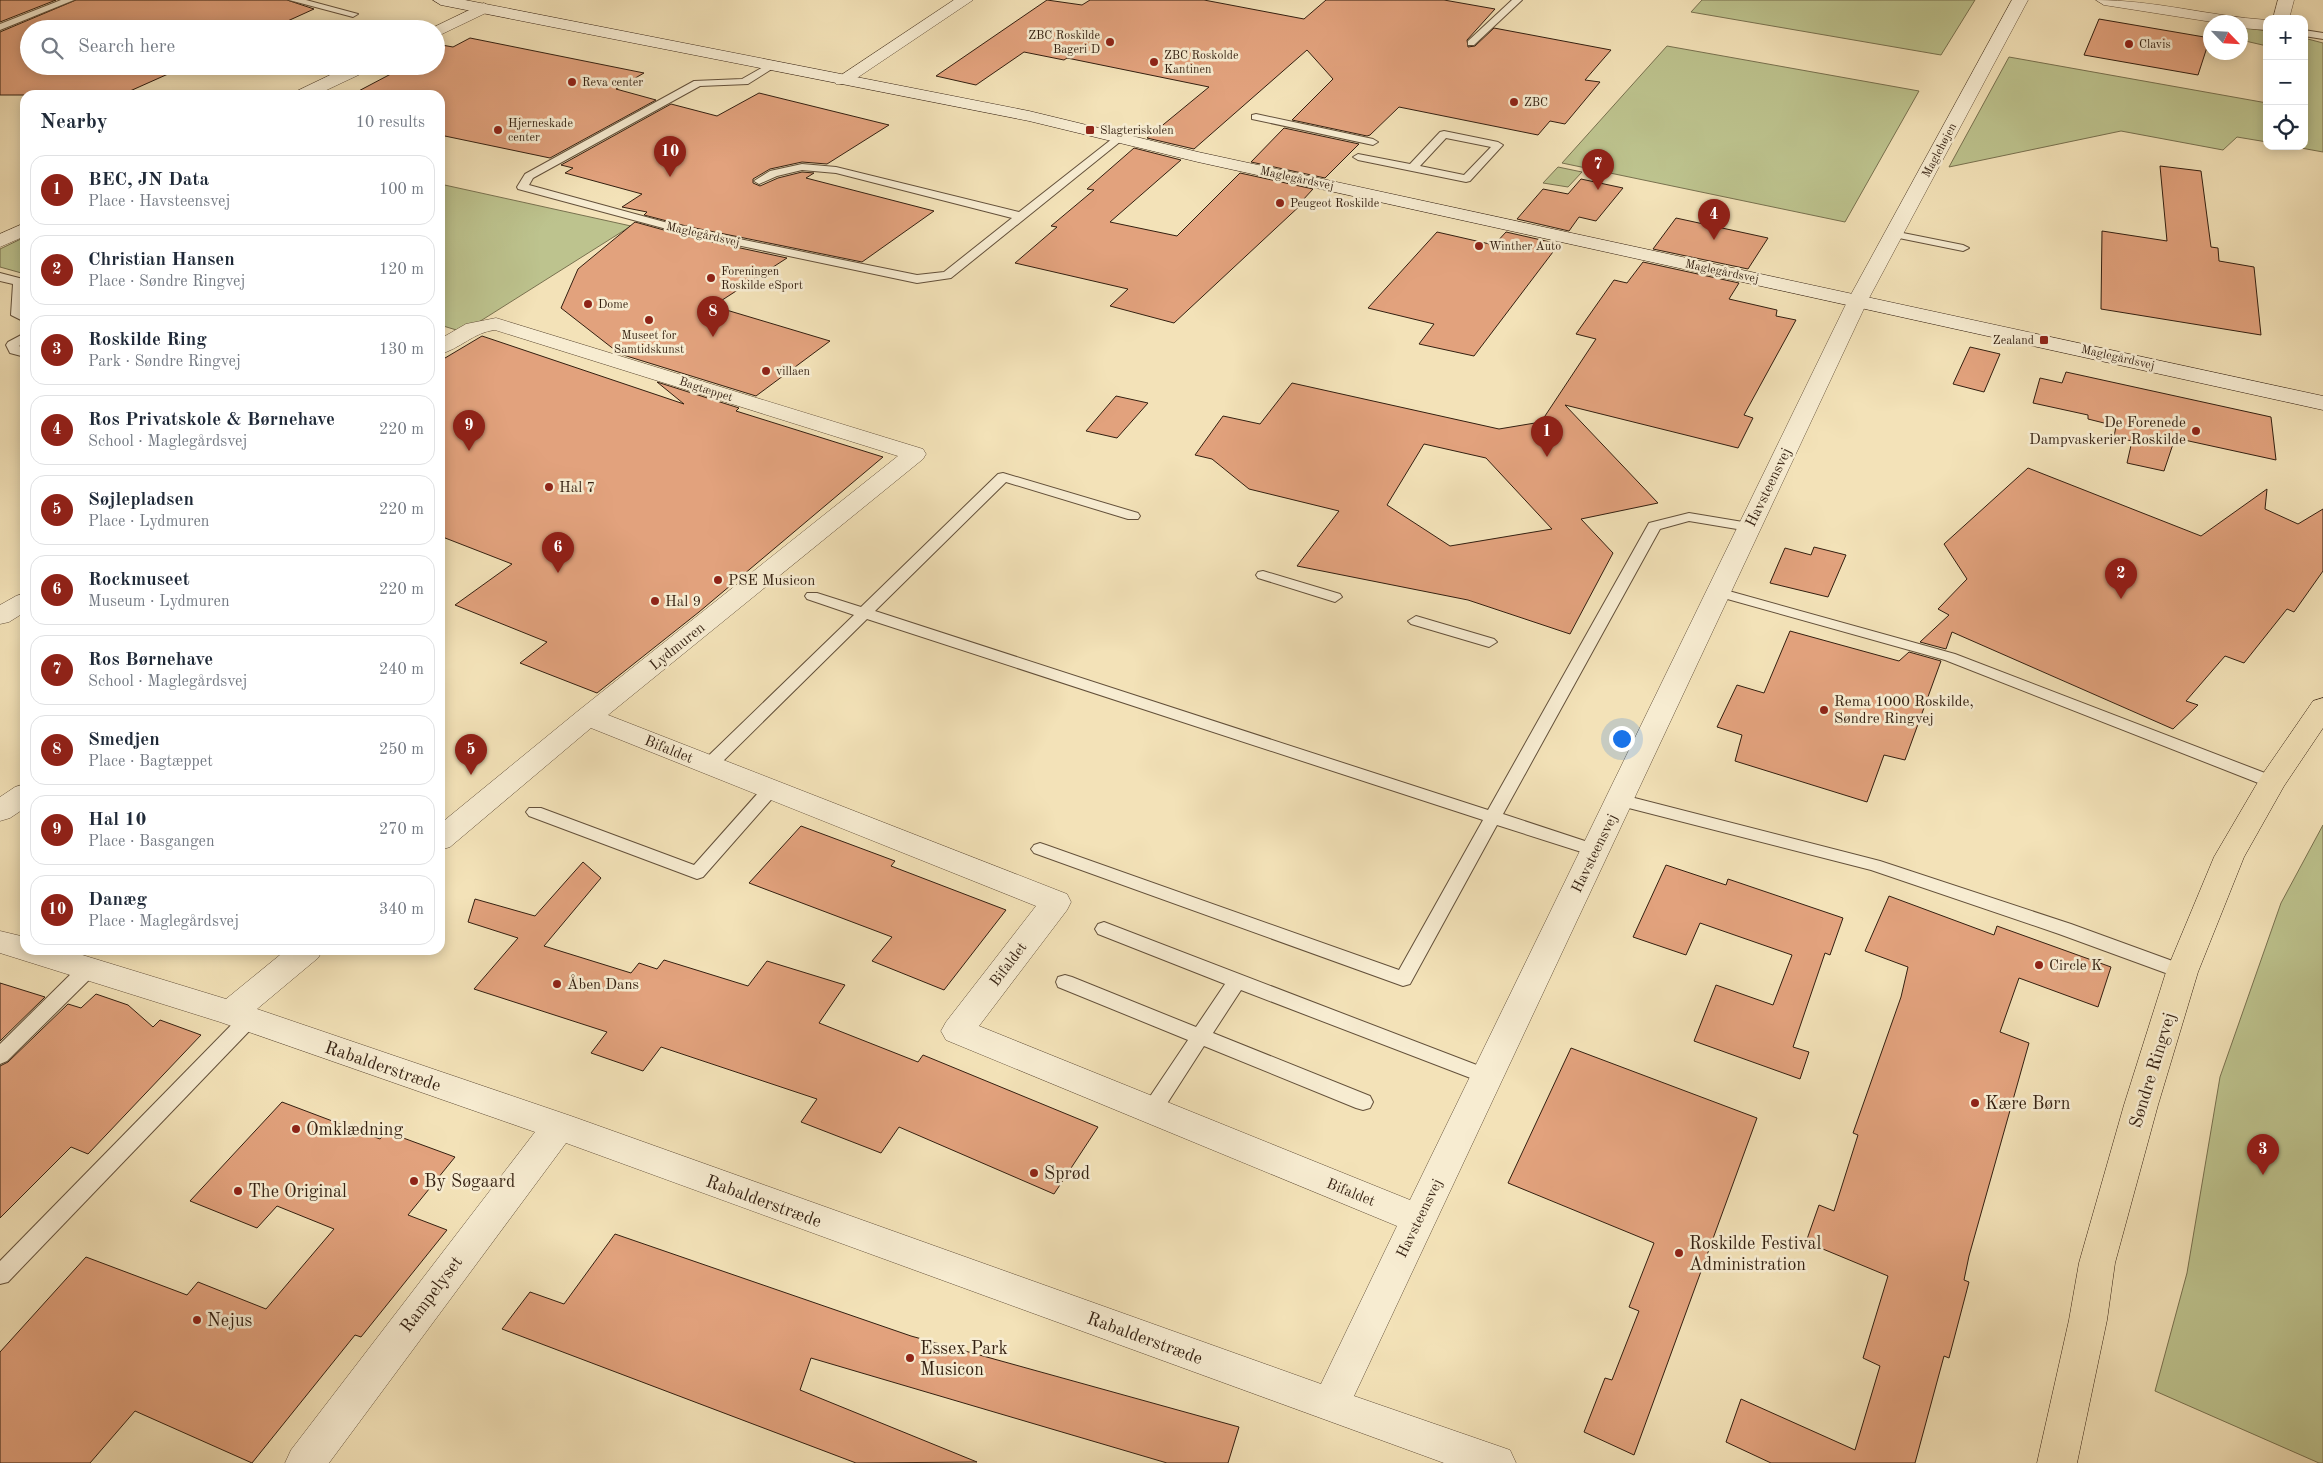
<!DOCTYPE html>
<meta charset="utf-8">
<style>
:root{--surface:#fff;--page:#f6f6f7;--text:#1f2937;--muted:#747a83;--line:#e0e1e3;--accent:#8f2418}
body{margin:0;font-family:"Old Standard TT",serif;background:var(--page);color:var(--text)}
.controls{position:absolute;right:15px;top:15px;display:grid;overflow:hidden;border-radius:10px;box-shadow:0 2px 12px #0003}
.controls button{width:45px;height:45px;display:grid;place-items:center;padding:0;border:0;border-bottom:1px solid var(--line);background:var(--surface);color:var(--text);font:25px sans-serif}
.compass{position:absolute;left:2203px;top:15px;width:45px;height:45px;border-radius:50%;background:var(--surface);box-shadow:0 2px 12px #0003;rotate:115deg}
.you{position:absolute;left:1621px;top:738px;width:18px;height:18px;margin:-12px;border:4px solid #fff;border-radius:50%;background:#1a73e8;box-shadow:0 0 0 8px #1a73e833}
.badge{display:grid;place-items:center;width:32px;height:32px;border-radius:50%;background:var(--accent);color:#fff;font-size:16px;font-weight:700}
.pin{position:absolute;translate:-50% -41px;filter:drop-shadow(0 1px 2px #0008)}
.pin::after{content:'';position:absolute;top:26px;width:18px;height:15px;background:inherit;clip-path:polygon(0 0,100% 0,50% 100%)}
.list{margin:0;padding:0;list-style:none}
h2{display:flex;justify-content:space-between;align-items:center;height:65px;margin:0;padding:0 20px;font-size:21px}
h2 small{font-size:16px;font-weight:400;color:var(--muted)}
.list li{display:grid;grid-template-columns:32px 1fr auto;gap:15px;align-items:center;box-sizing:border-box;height:70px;margin:0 10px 10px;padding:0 10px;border:1px solid var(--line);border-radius:15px}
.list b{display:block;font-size:19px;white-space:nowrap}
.list p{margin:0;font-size:16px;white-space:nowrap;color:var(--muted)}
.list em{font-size:16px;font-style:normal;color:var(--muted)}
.icon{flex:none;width:28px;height:28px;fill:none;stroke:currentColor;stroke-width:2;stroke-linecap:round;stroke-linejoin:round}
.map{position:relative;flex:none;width:2323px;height:1463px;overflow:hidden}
.search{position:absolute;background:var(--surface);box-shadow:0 2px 12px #0003;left:20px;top:20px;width:425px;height:55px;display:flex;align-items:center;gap:12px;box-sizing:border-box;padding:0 18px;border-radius:28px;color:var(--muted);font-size:19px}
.panel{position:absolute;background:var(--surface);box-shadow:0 2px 12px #0003;left:20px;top:90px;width:425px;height:865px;border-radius:15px}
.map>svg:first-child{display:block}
.green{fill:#bdc38e;stroke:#78714f}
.building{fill:#e2a27d;stroke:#331f10;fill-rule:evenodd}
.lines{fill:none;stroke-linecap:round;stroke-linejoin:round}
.lane-casing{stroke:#63503a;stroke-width:2}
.street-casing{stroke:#63503a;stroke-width:1}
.secondary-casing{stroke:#331f10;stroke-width:1}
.primary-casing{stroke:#331f10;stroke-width:1}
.lane{fill:#f7ecd1;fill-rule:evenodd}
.street{fill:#f7ecd1;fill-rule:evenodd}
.secondary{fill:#f7ecd1;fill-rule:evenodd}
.primary{fill:#f3e2b8;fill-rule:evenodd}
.poi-dot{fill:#8f2418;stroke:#f7ecd1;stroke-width:2}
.labels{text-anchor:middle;stroke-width:5;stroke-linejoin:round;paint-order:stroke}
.far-poi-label{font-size:12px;fill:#331f10;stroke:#f7ecd1;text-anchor:start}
.far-street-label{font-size:12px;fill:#331f10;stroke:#f7ecd1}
.poi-label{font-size:15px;fill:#331f10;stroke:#f7ecd1;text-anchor:start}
.street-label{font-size:15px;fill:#331f10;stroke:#f7ecd1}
.near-street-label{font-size:18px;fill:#331f10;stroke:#f7ecd1}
.near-poi-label{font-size:18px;fill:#331f10;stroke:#f7ecd1;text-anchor:start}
</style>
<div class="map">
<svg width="2323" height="1463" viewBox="0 0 2323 1463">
<rect width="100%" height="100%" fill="#f3e2b8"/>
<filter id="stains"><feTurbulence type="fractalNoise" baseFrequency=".004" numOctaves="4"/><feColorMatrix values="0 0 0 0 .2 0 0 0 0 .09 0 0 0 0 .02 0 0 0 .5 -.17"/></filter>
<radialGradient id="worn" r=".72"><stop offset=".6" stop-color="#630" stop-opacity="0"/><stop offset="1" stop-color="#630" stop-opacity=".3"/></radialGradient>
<!-- green -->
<g class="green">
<polygon points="1702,0 1975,0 1941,55 1691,12"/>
<polygon points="2240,27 2267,31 2267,46 2241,40"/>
<polygon points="2304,38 2323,43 2323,152 2290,146 2304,146"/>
<polygon points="1667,46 1919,91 1845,222 1562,163"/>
<polygon points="2009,57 2267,103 2267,142 2237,137 2223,150 2121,131 1949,167"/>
<polygon points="1558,167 1582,172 1568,187 1543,183"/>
<polygon points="440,184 631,226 463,332 440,325"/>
<polygon points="25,237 25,274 0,267 0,249"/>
<polygon points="2323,825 2323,1463 2319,1463 2155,1391 2187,1273 2220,1077 2281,903"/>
</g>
<!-- building -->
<g class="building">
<polygon points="0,0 56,0 0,22"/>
<polygon points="76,0 287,0 314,9 270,29 29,29 29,66 186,66 121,95 0,95 0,32"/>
<polygon points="1047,0 1082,5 1090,0 1204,0 1304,19 1326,0 1444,0 1495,9 1467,40 1468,47 1475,46 1494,28 1611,50 1585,80 1600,82 1565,124 1550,121 1538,135 1399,107 1370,135 1367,136 1292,120 1333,79 1307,50 1194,149 1147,138 1209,87 1067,58 1064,60 1024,52 976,85 936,76"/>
<polygon points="2099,19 2210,38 2198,75 2084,55"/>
<polygon points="470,38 644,73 616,89 656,100 550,158 440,135 440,95 351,95 406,66 436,66 436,44 453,47"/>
<polygon points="759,93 889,125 827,164 802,162 770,169 753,179 753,183 760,186 778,178 802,172 814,173 806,178 934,211 862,262 690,227 644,215 647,212 622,207 642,194 565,173 573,168 561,165 671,104 717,116"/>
<polygon points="1284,128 1359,144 1325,178 1251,162"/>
<polygon points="1134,148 1181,160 1110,222 1177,236 1240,173 1313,189 1302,201 1304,202 1174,323 1110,306 1128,289 1015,263 1057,227 1051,226 1094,190 1087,189"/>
<polygon points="2160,166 2201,171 2211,247 2218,248 2219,261 2254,267 2261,335 2101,309 2102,231 2167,241"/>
<polygon points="1581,179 1623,188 1596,221 1579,217 1569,231 1517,219 1543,189 1568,194"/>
<polygon points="1676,218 1768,238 1748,269 1653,249"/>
<polygon points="635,222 689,237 787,258 713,306 830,341 756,396 620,354 561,308 578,269"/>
<polygon points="1437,232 1494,245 1506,232 1559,244 1474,356 1419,344 1434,324 1368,308"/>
<path d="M1643 262 1739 283 1729 299 1777 310 1776 316 1796 320 1744 415 1753 418 1738 448 1565 405 1658 503 1581 519 1613 553 1570 634 1468 600 1297 566 1339 511 1249 489 1212 459 1195 455 1223 416 1260 424 1292 383 1499 429 1541 422 1596 339 1576 334 1614 280 1627 283ZM1424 444 1486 458 1552 529 1450 546 1387 505Z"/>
<polygon points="482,336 684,404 657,382 739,408 736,411 883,457 699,612 597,693 520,663 547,642 455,605 512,564 440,536 440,361"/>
<polygon points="1970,347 2000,354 1984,392 1953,384"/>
<polygon points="2066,372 2271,417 2276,460 2175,438 2164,471 2127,463 2132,441 2114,437 2116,426 2088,419 2088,415 2033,403 2040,378 2062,383"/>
<polygon points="1116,396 1148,403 1117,438 1086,431"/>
<polygon points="2028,468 2201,536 2267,489 2265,509 2298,524 2323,509 2323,571 2294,612 2287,609 2244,663 2225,656 2186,701 2198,705 2173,729 1952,632 1946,649 1920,642 1949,615 1938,609 1967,579 1944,544"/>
<polygon points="1814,547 1846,555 1828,597 1770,583 1785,548 1811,555"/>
<polygon points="1790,631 1899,661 1909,652 1941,661 1905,760 1884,755 1867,802 1735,761 1742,735 1717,727 1737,685 1764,693"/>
<polygon points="801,826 895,861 891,866 1006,910 944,990 872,961 892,937 749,883"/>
<polygon points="583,862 601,878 544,946 631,973 639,963 657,969 664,960 748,986 767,961 845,985 819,1023 918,1062 923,1055 1098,1127 1054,1194 899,1127 881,1153 801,1122 817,1099 661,1047 643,1071 591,1053 607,1032 474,989 518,938 468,922 475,899 535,916"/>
<polygon points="1666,865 1726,885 1728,879 1843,918 1830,955 1825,953 1793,1047 1809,1052 1800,1079 1694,1041 1716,985 1773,1005 1792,955 1700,923 1686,955 1633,937"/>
<polygon points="1889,896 1994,935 1997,926 2111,967 2098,1007 2019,978 2000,1032 2029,1043 1969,1256 1964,1280 1969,1282 1949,1358 1944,1356 1915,1463 1771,1463 1726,1442 1741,1399 1855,1450 1880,1366 1863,1358 1888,1276 1806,1242 1819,1205 1834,1211 1858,1135 1853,1133 1901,997 1908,967 1865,951"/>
<polygon points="0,983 45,997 0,1041"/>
<polygon points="96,994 128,1005 153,1027 160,1020 201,1035 88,1154 71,1147 0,1218 0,1066 8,1062 68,1004 81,1008"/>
<polygon points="1571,1048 1757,1118 1634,1455 1584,1432 1605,1378 1612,1380 1639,1311 1629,1307 1654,1243 1508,1183"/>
<polygon points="282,1102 380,1139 387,1132 455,1157 408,1215 447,1230 361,1337 355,1335 252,1463 135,1411 90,1463 0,1463 0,1352 86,1257 187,1295 198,1282 266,1309 334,1229 277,1206 257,1228 190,1201"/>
<polygon points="615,1234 911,1336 1239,1427 1228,1463 1167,1463 811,1358 800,1390 977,1462 856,1463 502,1329 530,1292 564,1304"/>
</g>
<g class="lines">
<defs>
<g id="lane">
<polygon points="61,0 74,0 0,30 0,24"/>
<polygon points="289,0 306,0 358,14 353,17"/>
<polygon points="1512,0 1522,0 1474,45 1468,45 1468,41"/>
<polygon points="2304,30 2323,33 2323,39 2304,36"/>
<polygon points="772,62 777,65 775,67 748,84 700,86 533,178 529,185 690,229 917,275 944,272 1012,218 836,173 802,170 777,176 759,184 754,181 770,171 802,164 836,167 1019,212 1117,135 1125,135 1126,137 951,278 917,283 689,235 518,189 517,187 525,174 694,81 742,79"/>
<polygon points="1256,114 1373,139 1378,142 1373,145 1252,119 1252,115"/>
<path d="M1444 131 1498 142 1503 145 1470 181 1466 182 1358 160 1353 157 1358 154 1410 164 1440 132ZM1446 138 1491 147 1464 175 1420 166Z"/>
<polygon points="1893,231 1963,245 1969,248 1963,251 1889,236 1889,232"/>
<polygon points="0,273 23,279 25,282 23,313 25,322 11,315 13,284 0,281"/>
<polygon points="25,333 25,342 19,346 25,349 25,357 10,353 6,345 8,342"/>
<polygon points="1003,473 1138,513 1140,516 1138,519 1128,519 1006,482 875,611 1488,810 1649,523 1689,513 1749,523 1756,527 1749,531 1689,521 1660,529 1503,814 1600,846 1603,850 1600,854 1594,856 1497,825 1410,984 1403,986 1034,853 1031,849 1034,845 1040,843 1046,845 1399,970 1483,820 867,619 715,769 703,769 701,765 703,761 854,615 807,599 805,596 807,593 817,593 861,607 998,474"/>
<polygon points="1263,571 1340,594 1342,597 1335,602 1258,578 1256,575 1258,572"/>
<polygon points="1718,588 1955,654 2278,778 2280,782 2278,786 2266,786 1945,660 1713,595 1711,592"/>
<polygon points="1416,616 1494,639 1497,642 1489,647 1411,624 1408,621"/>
<polygon points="771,783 777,785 779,789 777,793 703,877 697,879 529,816 526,812 529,808 541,808 694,865 765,785"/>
<polygon points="1619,794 1880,861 2071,924 2189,967 2191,972 2189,977 2182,979 2059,934 1871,870 1613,804 1611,800 1613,796"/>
<polygon points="1104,922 1495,1072 1498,1077 1495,1082 1488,1085 1481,1082 1241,990 1213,1033 1370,1096 1373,1102 1370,1108 1363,1110 1356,1108 1204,1046 1159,1116 1152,1118 1145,1116 1142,1110 1145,1104 1188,1040 1058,987 1056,982 1058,977 1065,975 1072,977 1196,1027 1225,984 1098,934 1095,929 1098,924"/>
<polygon points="88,962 95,964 97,969 95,974 7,1061 0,1064 0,1044 81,964"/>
<polygon points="249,1012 256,1014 259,1019 256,1024 8,1282 0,1284 0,1261 242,1014"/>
</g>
<g id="street">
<polygon points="954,0 973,0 848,84 836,84 834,80"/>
<path d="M2012 0H2028L1868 300 1354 1396 1510 1450 1516 1463H1444L566 1143 329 1463H285L291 1450 535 1132 220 1022 0 953V931L25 937V950H66L226 999 286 950H323L318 958 257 1009 571 1116 1321 1384 1397 1226 946 1040 941 1031 946 1022 1036 906 591 728 450 847 440 850V824L578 711 898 456 495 330C474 332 460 349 440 354V339L466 324 496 318 923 449 926 454 923 459 608 715 1067 894 1071 902 1067 910 979 1026 1410 1200 1848 300Z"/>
<path d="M2096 0C2155 0 2209 16 2267 20V30L2240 28V22H2212L2104 5Z"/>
<polygon points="2278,0 2294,0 2289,19 2273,19"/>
<polygon points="484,3 492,8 490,11 442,34 436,36 436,29 430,29"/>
<polygon points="349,66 371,66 369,70 316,95 294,95 297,91"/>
<polygon points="25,223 25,236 0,247 0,234"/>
<polygon points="25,593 25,612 9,622 0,624 0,605 16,596"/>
<polygon points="25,784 25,808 10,818 0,821 0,797 15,787"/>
</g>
<polygon id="secondary" points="433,0 465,0 1029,111 1198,152 2323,396 2323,410 1198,162 1029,121 441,5"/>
<polygon id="primary" points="2323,698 2323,728 2284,786 2244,857 2198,972 2158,1105 2115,1263 2107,1320 2077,1463 2037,1463 2069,1320 2079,1263 2124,1105 2166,972 2214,857 2262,775 2313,701"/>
</defs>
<!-- lane casing -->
<use href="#lane" class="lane-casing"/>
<!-- street casing -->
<use href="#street" class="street-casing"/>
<!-- secondary casing -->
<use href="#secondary" class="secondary-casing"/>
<!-- primary casing -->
<use href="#primary" class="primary-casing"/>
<!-- lane -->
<use href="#lane" class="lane"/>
<!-- street -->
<use href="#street" class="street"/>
<!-- secondary -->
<use href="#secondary" class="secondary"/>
<!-- primary -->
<use href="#primary" class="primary"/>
</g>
<!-- markers -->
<g class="poi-dot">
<circle cx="1110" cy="42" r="5"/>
<circle cx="2129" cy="44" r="5"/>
<circle cx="1154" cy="62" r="5"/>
<circle cx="572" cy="82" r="5"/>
<circle cx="1514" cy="102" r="5"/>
<circle cx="498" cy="130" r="5"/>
<rect x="1085" y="125" width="10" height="10" rx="2.5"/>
<circle cx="1280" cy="203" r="5"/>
<circle cx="1479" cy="246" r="5"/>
<circle cx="711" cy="278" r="5"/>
<circle cx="588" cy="304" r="5"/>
<circle cx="649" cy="320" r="5"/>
<rect x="2039" y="335" width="10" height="10" rx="2.5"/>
<circle cx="766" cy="371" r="5"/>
<circle cx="2196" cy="431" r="5"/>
<circle cx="549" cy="487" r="5"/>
<circle cx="718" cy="580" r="5"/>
<circle cx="655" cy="601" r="5"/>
<circle cx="1824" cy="710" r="5"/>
<circle cx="2039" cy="965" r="5"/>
<circle cx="557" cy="984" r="5"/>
<circle cx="1975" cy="1103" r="5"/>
<circle cx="296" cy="1129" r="5"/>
<circle cx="1034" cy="1173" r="5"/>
<circle cx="414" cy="1181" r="5"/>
<circle cx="238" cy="1191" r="5"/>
<circle cx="1679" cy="1253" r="5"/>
<circle cx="197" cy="1320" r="5"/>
<circle cx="910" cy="1358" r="5"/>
</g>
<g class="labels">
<!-- far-poi labels -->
<g class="far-poi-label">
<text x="1100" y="39" text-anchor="end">ZBC Roskilde<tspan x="1100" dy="14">Bageri D</tspan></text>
<text x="2139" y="48">Clavis</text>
<text x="1164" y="59">ZBC Roskolde<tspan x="1164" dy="14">Kantinen</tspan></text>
<text x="582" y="86">Reva center</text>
<text x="1524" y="106">ZBC</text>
<text x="508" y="127">Hjerneskade<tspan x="508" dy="14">center</tspan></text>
<text x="1100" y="134">Slagteriskolen</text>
<text x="1290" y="207">Peugeot Roskilde</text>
<text x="1489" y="250">Winther Auto</text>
<text x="721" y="275">Foreningen<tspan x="721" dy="14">Roskilde eSport</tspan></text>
<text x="598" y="308">Dome</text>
<text x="649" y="339" text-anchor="middle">Museet for<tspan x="649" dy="14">Samtidskunst</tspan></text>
<text x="2034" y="344" text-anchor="end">Zealand</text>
<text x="776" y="375">villaen</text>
</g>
<!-- far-street labels -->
<g class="far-street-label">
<text transform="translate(1939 150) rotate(-62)" y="4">Maglehøjen</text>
<text transform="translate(1297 178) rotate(12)" y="4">Maglegårdsvej</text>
<text transform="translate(703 234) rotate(13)" y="4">Maglegårdsvej</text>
<text transform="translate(1722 271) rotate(12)" y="4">Maglegårdsvej</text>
<text transform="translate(2118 357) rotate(13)" y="4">Maglegårdsvej</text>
<text transform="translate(706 389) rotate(18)" y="4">Bagtæppet</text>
</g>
<!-- poi labels -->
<g class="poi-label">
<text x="2186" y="427" text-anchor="end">De Forenede<tspan x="2186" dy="17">Dampvaskerier Roskilde</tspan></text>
<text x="559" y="492">Hal 7</text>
<text x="728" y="585">PSE Musicon</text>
<text x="665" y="606">Hal 9</text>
<text x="1834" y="706">Rema 1000 Roskilde,<tspan x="1834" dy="17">Søndre Ringvej</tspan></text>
<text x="2049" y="970">Circle K</text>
<text x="567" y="989">Åben Dans</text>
</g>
<!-- street labels -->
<g class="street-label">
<text transform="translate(1768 487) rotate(-64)" y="5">Havsteensvej</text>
<text transform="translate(677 646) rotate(-39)" y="5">Lydmuren</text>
<text transform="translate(669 749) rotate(22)" y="5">Bifaldet</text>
<text transform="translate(1594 853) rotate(-64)" y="5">Havsteensvej</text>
<text transform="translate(1008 964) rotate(-53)" y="5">Bifaldet</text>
<text transform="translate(1351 1192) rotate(22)" y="5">Bifaldet</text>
<text transform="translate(1419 1218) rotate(-64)" y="5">Havsteensvej</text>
</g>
<!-- near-street labels -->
<g class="near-street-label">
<text transform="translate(383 1066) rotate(19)" y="6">Rabalderstræde</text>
<text transform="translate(2152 1070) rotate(-73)" y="6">Søndre Ringvej</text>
<text transform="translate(764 1201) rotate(20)" y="6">Rabalderstræde</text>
<text transform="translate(431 1294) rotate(-53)" y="6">Rampelyset</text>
<text transform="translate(1145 1338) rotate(20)" y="6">Rabalderstræde</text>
</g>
<!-- near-poi labels -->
<g class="near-poi-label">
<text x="1985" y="1109">Kære Børn</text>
<text x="306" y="1135">Omklædning</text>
<text x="1044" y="1179">Sprød</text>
<text x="424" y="1187">By Søgaard</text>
<text x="248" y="1197">The Original</text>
<text x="1689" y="1249">Roskilde Festival<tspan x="1689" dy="21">Administration</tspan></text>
<text x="207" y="1326">Nejus</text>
<text x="920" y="1354">Essex Park<tspan x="920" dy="21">Musicon</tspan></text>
</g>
</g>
<rect width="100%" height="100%" filter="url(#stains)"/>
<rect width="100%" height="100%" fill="url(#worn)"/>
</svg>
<div class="controls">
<button>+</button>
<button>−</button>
<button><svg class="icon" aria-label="locate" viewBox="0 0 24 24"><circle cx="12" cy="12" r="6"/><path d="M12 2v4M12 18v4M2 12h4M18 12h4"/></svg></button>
</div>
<svg class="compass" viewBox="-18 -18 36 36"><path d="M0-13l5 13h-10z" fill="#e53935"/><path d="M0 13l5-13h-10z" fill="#747a83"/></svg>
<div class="you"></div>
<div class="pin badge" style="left:1547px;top:457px">1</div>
<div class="pin badge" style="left:2121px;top:599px">2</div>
<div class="pin badge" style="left:2263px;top:1175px">3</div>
<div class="pin badge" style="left:1714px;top:240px">4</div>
<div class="pin badge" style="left:471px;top:775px">5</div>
<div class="pin badge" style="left:558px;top:573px">6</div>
<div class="pin badge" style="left:1598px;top:190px">7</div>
<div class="pin badge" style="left:713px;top:337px">8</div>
<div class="pin badge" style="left:469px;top:451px">9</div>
<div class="pin badge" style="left:670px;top:177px">10</div>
<div class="search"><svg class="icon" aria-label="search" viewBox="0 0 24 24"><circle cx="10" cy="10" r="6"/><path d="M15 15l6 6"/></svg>Search here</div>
<section class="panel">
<h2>Nearby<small>10 results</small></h2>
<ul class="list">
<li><span class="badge">1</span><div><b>BEC, JN Data</b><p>Place · Havsteensvej</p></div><em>100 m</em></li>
<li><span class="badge">2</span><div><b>Christian Hansen</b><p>Place · Søndre Ringvej</p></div><em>120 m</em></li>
<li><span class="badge">3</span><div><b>Roskilde Ring</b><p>Park · Søndre Ringvej</p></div><em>130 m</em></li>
<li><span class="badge">4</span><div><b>Ros Privatskole &amp; Børnehave</b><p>School · Maglegårdsvej</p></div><em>220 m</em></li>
<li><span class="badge">5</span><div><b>Søjlepladsen</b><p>Place · Lydmuren</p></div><em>220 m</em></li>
<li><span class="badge">6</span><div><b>Rockmuseet</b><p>Museum · Lydmuren</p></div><em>220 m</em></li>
<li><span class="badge">7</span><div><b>Ros Børnehave</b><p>School · Maglegårdsvej</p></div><em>240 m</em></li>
<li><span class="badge">8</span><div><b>Smedjen</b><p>Place · Bagtæppet</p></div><em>250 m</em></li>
<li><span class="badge">9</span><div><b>Hal 10</b><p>Place · Basgangen</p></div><em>270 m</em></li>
<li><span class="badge">10</span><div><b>Danæg</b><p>Place · Maglegårdsvej</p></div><em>340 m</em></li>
</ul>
</section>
</div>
